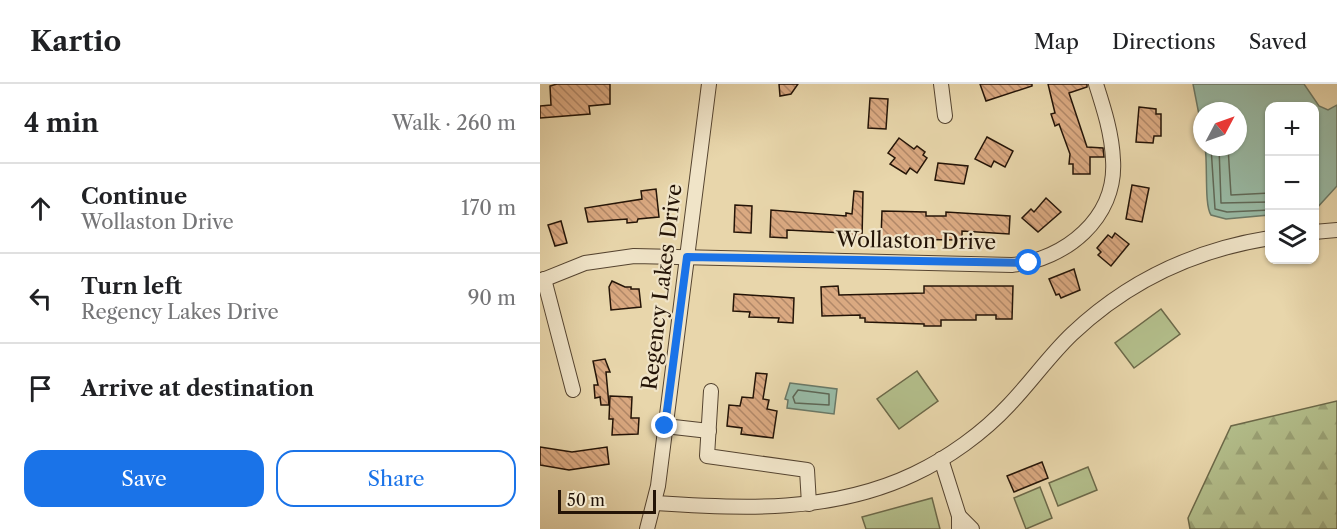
<!DOCTYPE html>
<meta charset="utf-8">
<style>
:root{--surface:#fff;--page:#f6f6f6;--text:#202124;--muted:#757577;--line:#e0e0e0;--accent:#1a73e8}
body{margin:0;font-family:"Libre Caslon Text",serif;background:var(--page);color:var(--text)}
.controls{position:absolute;right:18px;top:18px;display:grid;overflow:hidden;border-radius:12px;box-shadow:0 2px 4px #0004}
.controls button{width:54px;height:54px;display:grid;place-items:center;padding:0;border:0;border-bottom:2px solid var(--line);background:var(--surface);color:var(--text);font:30px sans-serif}
.compass{position:absolute;left:653px;top:18px;width:54px;height:54px;border-radius:50%;background:var(--surface);box-shadow:0 2px 4px #0004;rotate:49deg}
.scale{position:absolute;left:18px;bottom:15px;width:98px;box-sizing:border-box;padding-left:6px;border:3px solid #241407;border-top:0;font-size:16px;line-height:21px;white-space:nowrap;color:#241407;-webkit-text-stroke:4px #f0e4c8;paint-order:stroke}
.stop{position:absolute;width:18px;height:18px;margin:-14px;border:4px solid #1a73e8;border-radius:50%;background:#fff}
.stop.end{background:#1a73e8;border-color:#fff;box-shadow:0 2px 6px #0008}
.list{margin:0;padding:0;list-style:none}
h2{display:flex;justify-content:space-between;align-items:center;height:78px;margin:0;padding:0 24px;font-size:26px}
h2 small{font-size:20px;font-weight:400;color:var(--muted)}
.list li{display:grid;grid-template-columns:39px 1fr auto;gap:18px;align-items:center;box-sizing:border-box;height:90px;padding:0 24px;border-top:2px solid var(--line)}
.list b{display:block;font-size:22px;white-space:nowrap}
.list p{margin:0;font-size:20px;white-space:nowrap;color:var(--muted)}
.list em{font-size:20px;font-style:normal;color:var(--muted)}
.actions{display:flex;gap:12px;padding:18px 24px}
.actions a{flex:1;padding:14px 0;border:2px solid var(--accent);border-radius:18px;text-align:center;font-size:21px;color:var(--accent)}
.actions .main{background:var(--accent);color:#fff}
.icon{flex:none;width:33px;height:33px;fill:none;stroke:currentColor;stroke-width:2;stroke-linecap:round;stroke-linejoin:round}
.map{position:relative;flex:none;width:797px;height:445px;overflow:hidden}
header{display:flex;align-items:center;gap:36px;box-sizing:border-box;height:84px;padding:0 30px;background:var(--surface);border-bottom:2px solid var(--line)}
header strong{font-size:28px}
nav{display:flex;gap:33px;margin-inline-start:auto;font-size:21px}
main{display:flex}
aside{flex:1;background:var(--surface)}
.map>svg:first-child{display:block}
.green{fill:#b3be8b;stroke:#6c6949;stroke-width:1.5}
.forest{fill:url(#forest-firs);stroke:#6c6949;stroke-width:1.5}
.water{fill:#98baa5;stroke:#6a7866;stroke-width:1.5}
.lines{fill:none;stroke-linecap:round;stroke-linejoin:round}
.shore{stroke:#5e6756;stroke-width:1.5}
.building{fill:url(#building-back-hatch);stroke:#241407;stroke-width:1.5}
.minor-casing{stroke:#554430;stroke-width:16}
.minor{stroke:#f0e4c8;stroke-width:14}
.route{stroke:#1a73e8;stroke-width:8}
.labels{text-anchor:middle;stroke-width:4.5;stroke-linejoin:round;paint-order:stroke}
.street-label{font-size:21px;fill:#241407;stroke:#f0e4c8}
</style>
<header>
<strong>Kartio</strong>
<nav><a>Map</a><a>Directions</a><a>Saved</a></nav>
</header>
<main>
<aside>
<h2>4 min<small>Walk · 260 m</small></h2>
<ul class="list">
<li><svg class="icon" aria-label="ahead" viewBox="0 0 24 24"><path d="M12 20V5M6 11l6-6 6 6"/></svg><div><b>Continue</b><p>Wollaston Drive</p></div><em>170 m</em></li>
<li><svg class="icon" aria-label="left" viewBox="0 0 24 24"><path d="M17 20v-9H6M10 6l-5 5 5 5"/></svg><div><b>Turn left</b><p>Regency Lakes Drive</p></div><em>90 m</em></li>
<li><svg class="icon" aria-label="arrive" viewBox="0 0 24 24"><path d="M6 21V4h12l-3 4 3 4H6"/></svg><div><b>Arrive at destination</b></div></li>
</ul>
<div class="actions"><a class="main">Save</a><a>Share</a></div>
</aside>
<div class="map">
<svg width="797" height="445" viewBox="0 0 797 445">
<defs>
<pattern id="forest-firs" width="22" height="20" patternUnits="userSpaceOnUse" patternTransform="scale(1.5)"><rect width="22" height="20" fill="#b3be8b"/><path d="M5 1l3.5 6h-7zM16 11l3.5 6h-7z" fill="#9aa276"/></pattern>
<pattern id="building-back-hatch" width="6" height="6" patternUnits="userSpaceOnUse" patternTransform="scale(1.5)"><rect width="6" height="6" fill="#daa981"/><path d="M-1 5l2 2M0 0l6 6M5-1l2 2" fill="none" stroke="#b18868"/></pattern>
</defs>
<rect width="100%" height="100%" fill="#e8d6ab"/>
<filter id="stains"><feTurbulence type="fractalNoise" baseFrequency=".00333" numOctaves="4"/><feColorMatrix values="0 0 0 0 .2 0 0 0 0 .09 0 0 0 0 .02 0 0 0 .5 -.17"/></filter>
<radialGradient id="worn" r=".72"><stop offset=".6" stop-color="#630" stop-opacity="0"/><stop offset="1" stop-color="#630" stop-opacity=".3"/></radialGradient>
<!-- green -->
<g class="green">
<polygon points="621,225 640,250 594,284 575,259"/>
<polygon points="377,287 398,317 359,345 337,315"/>
<polygon points="548,383 557,406 518,422 509,399"/>
<polygon points="500,403 512,434 486,445 474,414"/>
<polygon points="392,414 400,445 326,445 322,433"/>
</g>
<!-- forest -->
<polygon class="forest" points="797,317 797,445 650,445 648,434 691,342"/>
<!-- water -->
<g class="water">
<path d="M653 0H764L779 22 788 26 797 21V102L775 126 774 22H730L729 131 686 135 671 131C664 121 668 79 665 63H698V27H662V46Z"/>
<polygon points="250,299 297,305 294,330 247,324 248,316 245,315"/>
</g>
<g class="lines">
<!-- shore -->
<g class="shore">
<polyline points="671,63 675,125 687,128 730,126"/>
<polyline points="679,63 681,119 730,118"/>
<polyline points="688,63 691,111 730,109"/>
<polygon points="258,306 289,310 289,321 255,319 253,313"/>
</g>
</g>
<!-- building -->
<g class="building">
<polygon points="17,0 70,0 70,20 49,22 50,30 0,34 0,22 11,21 10,2"/>
<polygon points="239,0 258,0 251,10 240,12"/>
<polygon points="440,0 492,0 492,2 446,17"/>
<polygon points="508,0 547,0 547,3 529,9 547,63 563,64 564,73 550,73 550,90 533,90 533,80 529,80 530,70 519,40 515,42 511,30 515,29"/>
<polygon points="330,14 348,15 346,45 328,44"/>
<polygon points="599,23 616,25 616,30 621,30 621,52 614,52 613,59 596,58"/>
<polygon points="447,53 473,67 465,83 454,77 451,83 435,75"/>
<polygon points="359,54 374,65 377,62 385,68 383,71 387,74 377,89 370,84 366,90 350,80 355,74 348,69"/>
<polygon points="398,79 428,82 424,100 395,96"/>
<polygon points="592,101 609,104 602,138 586,135"/>
<polygon points="116,105 119,133 98,135 97,138 87,139 87,135 48,138 45,124 102,115 101,107"/>
<polygon points="314,107 323,108 322,155 304,154 305,149 247,146 247,154 230,153 231,126 306,132 306,129 312,130"/>
<polygon points="506,114 521,128 498,148 482,134 491,125 494,128"/>
<polygon points="195,121 212,122 211,149 194,148"/>
<polygon points="342,127 386,128 386,132 406,132 406,128 470,132 469,150 422,147 422,156 341,155"/>
<polygon points="21,137 27,159 15,162 8,141"/>
<polygon points="575,149 589,160 571,182 558,171 561,168 557,164 568,151 572,154"/>
<polygon points="534,185 540,206 521,214 519,210 516,211 509,195"/>
<polygon points="72,197 85,203 91,203 91,205 99,205 101,223 71,226 69,203"/>
<polygon points="298,202 299,211 384,209 384,202 473,202 472,235 456,235 456,231 436,231 436,236 401,236 401,242 384,242 384,240 325,238 325,234 320,234 320,231 282,232 281,203"/>
<polygon points="194,210 254,214 253,239 238,238 239,234 209,233 210,228 193,227"/>
<polygon points="65,275 70,288 66,288 69,321 61,321 60,313 55,314 54,301 58,301 53,277"/>
<polygon points="216,289 227,290 223,315 229,316 227,325 237,327 233,354 201,350 202,344 187,342 189,321 200,322 202,313 213,314"/>
<polygon points="70,312 92,313 91,334 99,334 98,350 72,351 73,335 69,335"/>
<polygon points="0,363 32,368 67,363 69,380 29,386 0,381"/>
<polygon points="502,378 508,394 474,408 467,392"/>
</g>
<g class="lines">
<defs>
<g id="minor">
<polyline points="401,0 405,32"/>
<polyline points="774,148 797,146"/>
<polyline points="4,195 33,306"/>
<path d="M0 197 45 179 94 172 472 181C525 176 577 134 573 76 572 50 564 25 556 0"/>
<polyline points="171,307 167,372 267,386 269,420"/>
<polyline points="125,342 169,347"/>
<polyline points="401,375 419,432 419,445"/>
<path d="M115 419C202 425 292 429 374 390 408 374 443 349 469 321 491 298 509 272 532 250 588 197 654 166 730 154"/>
<polyline points="419,432 432,445"/>
<polyline points="107,445 118,402 169,0"/>
</g>
</defs>
<!-- minor casing -->
<use href="#minor" class="minor-casing"/>
<!-- minor -->
<use href="#minor" class="minor"/>
</g>
<g class="lines">
<!-- route -->
<polyline class="route" points="125,342 147,173 489,179"/>
</g>
<g class="labels">
<!-- street labels -->
<g class="street-label">
<text transform="translate(376 157) rotate(1)" y="7">Wollaston Drive</text>
<text transform="translate(122 203) rotate(-83)" y="7">Regency Lakes Drive</text>
</g>
</g>
<rect width="100%" height="100%" filter="url(#stains)"/>
<rect width="100%" height="100%" fill="url(#worn)"/>
</svg>
<div class="controls">
<button>+</button>
<button>−</button>
<button><svg class="icon" aria-label="layers" viewBox="0 0 24 24"><path d="M12 4l9 5-9 5-9-5zM3 14l9 5 9-5"/></svg></button>
</div>
<svg class="compass" viewBox="-18 -18 36 36"><path d="M0-13l5 13h-10z" fill="#e53935"/><path d="M0 13l5-13h-10z" fill="#757577"/></svg>
<div class="scale">50 m</div>
<div class="stop" style="left:489px;top:179px"></div>
<div class="stop end" style="left:125px;top:342px"></div>
</div>
</main>
